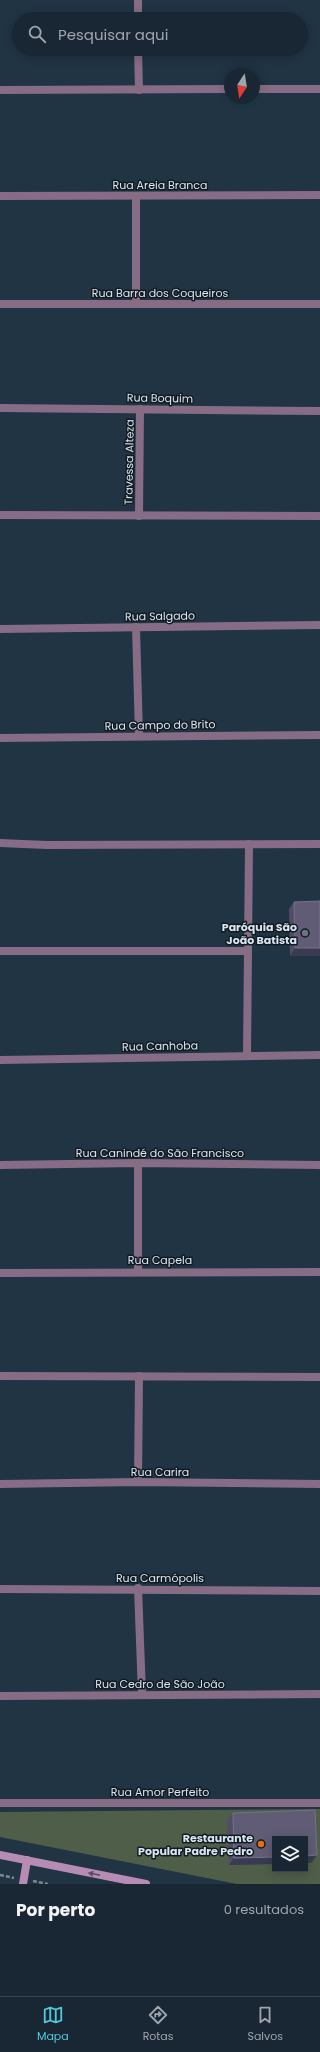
<!DOCTYPE html>
<html lang="pt">
<meta charset="utf-8">
<style>
:root{--surface:#182733;--page:#212f3b;--text:#f1f3f6;--muted:#9fa5ac;--line:#36444e;--accent:#53cadc}
body{margin:0;font-family:Poppins,sans-serif;background:var(--page);color:var(--text)}
.controls{position:absolute;right:12px;bottom:12px;display:grid;overflow:hidden;border-radius:0px;box-shadow:0 2px 10px #0003}
.controls button{width:36px;height:36px;display:grid;place-items:center;padding:0;border:0;border-bottom:1px solid var(--line);background:var(--surface);color:var(--text);font:20px sans-serif}
.compass{position:absolute;left:224px;top:68px;width:36px;height:36px;border-radius:50%;background:var(--surface);box-shadow:0 2px 10px #0003;rotate:192deg}
.list{margin:0;padding:0;list-style:none}
h2{display:flex;justify-content:space-between;align-items:center;height:52px;margin:0;padding:0 16px;font-size:17px}
h2 small{font-size:13px;font-weight:400;color:var(--muted)}
.icon{flex:none;width:22px;height:22px;fill:none;stroke:currentColor;stroke-width:2;stroke-linecap:round;stroke-linejoin:round}
.map{position:relative;flex:none;width:320px;height:1884px;overflow:hidden}
.search{position:absolute;background:var(--surface);box-shadow:0 2px 10px #0003;left:12px;right:12px;top:12px;height:44px;display:flex;align-items:center;gap:10px;box-sizing:border-box;padding:0 14px;border-radius:22px;color:var(--muted);font-size:15px}
.sheet{height:112px;background:var(--surface)}
nav{display:flex;justify-content:space-around;align-items:center;box-sizing:border-box;height:56px;border-top:1px solid var(--line);background:var(--surface);font-size:11px;color:var(--muted)}
nav a{display:grid;justify-items:center;gap:2px}
nav .on{color:var(--accent)}
.map>svg:first-child{display:block}
.green{fill:#4f5e49;fill-rule:evenodd}
.lines{fill:none;stroke-linecap:round;stroke-linejoin:round}
.path{stroke:#788896;stroke-width:2.5;stroke-dasharray:4 2;stroke-linecap:butt}
.street{stroke:#866c85;stroke-width:8}
.secondary{stroke:#b68cb4;stroke-width:8}
.wall{fill:#534c67}
.shaded-wall{fill:#393b53}
.building{fill:#615c76;stroke:#747289}
.oneway{fill:#5c4e64}
.worship-dot{fill:#6b7280;stroke:#121b22;stroke-width:1.5}
.food-dot{fill:#e8710a;stroke:#121b22;stroke-width:1.5}
.labels{text-anchor:middle;stroke-width:3;stroke-linejoin:round;paint-order:stroke}
.street-label{font-size:11px;fill:#d8e5f0;stroke:#121b22}
.poi-label{font-size:11px;font-weight:bold;fill:#d8e5f0;stroke:#121b22;text-anchor:end}
</style>
<div class="map">
<svg width="320" height="1884" viewBox="0 0 320 1884">
<rect width="100%" height="100%" fill="#203444"/>
<!-- green -->
<path class="green" d="M320 1809V1884H237L0 1837V1812ZM275 1839H305V1869H275Z"/>
<g class="lines">
<!-- path -->
<g class="path">
<polyline points="0,1875 14,1878"/>
<polyline points="33,1881 48,1884"/>
</g>
<!-- street -->
<g class="street">
<polyline points="138,0 138,19"/>
<polyline points="138,49 139,90"/>
<polyline points="254,89 320,89"/>
<polyline points="0,90 230,89"/>
<polyline points="0,196 320,195"/>
<polyline points="136,303 136,196"/>
<polyline points="0,304 320,304"/>
<polyline points="0,408 320,411"/>
<polyline points="0,515 320,516"/>
<polyline points="139,516 140,409"/>
<polyline points="136,627 139,736"/>
<polyline points="0,629 320,625"/>
<polyline points="0,738 320,735"/>
<polyline points="0,843 47,845 320,844"/>
<polyline points="0,951 248,951"/>
<polyline points="247,1055 249,844"/>
<polyline points="0,1060 320,1055"/>
<polyline points="0,1165 138,1163 320,1165"/>
<polyline points="138,1271 138,1163"/>
<polyline points="0,1273 320,1272"/>
<polyline points="0,1376 320,1377"/>
<polyline points="138,1482 139,1376"/>
<polyline points="0,1484 138,1482 320,1484"/>
<polyline points="138,1588 142,1694"/>
<polyline points="0,1589 320,1591"/>
<polyline points="0,1696 320,1694"/>
<polyline points="0,1803 320,1803"/>
</g>
<!-- secondary -->
<g class="secondary">
<polyline points="0,1855 146,1884"/>
<polyline points="23,1884 27,1860"/>
</g>
</g>
<!-- wall -->
<g class="wall">
<polygon points="320,901 320,956 290,956 289,909 294,902"/>
<polygon points="315,1810 317,1855 311,1863 305,1863 305,1839 275,1839 275,1864 229,1865 227,1821 233,1813"/>
</g>
<!-- shaded-wall -->
<g class="shaded-wall">
<polygon points="295,948 320,948 320,956 290,956"/>
<polygon points="317,1855 311,1863 305,1863 305,1856"/>
<polygon points="275,1857 275,1864 229,1865 234,1858"/>
</g>
<!-- building -->
<g class="building">
<polygon points="320,901 320,948 295,948 294,902"/>
<polygon points="315,1810 317,1855 305,1856 305,1839 275,1839 275,1857 234,1858 233,1813"/>
</g>
<!-- one-way arrows -->
<defs><path id="oneway-solid" d="M-6-.8H1V-3.2L6.5 0L1 3.2V.8H-6Z"/></defs>
<use class="oneway" href="#oneway-solid" transform="translate(94 1874) rotate(-169)"/>
<!-- markers -->
<circle class="worship-dot" cx="305" cy="933" r="4"/>
<circle class="food-dot" cx="261" cy="1844" r="4"/>
<g class="labels">
<!-- street labels -->
<g class="street-label">
<text x="160" y="189">Rua Areia Branca</text>
<text x="160" y="297">Rua Barra dos Coqueiros</text>
<text transform="translate(160 398) rotate(1)" y="4">Rua Boquim</text>
<text transform="translate(129 462) rotate(-89)" y="4">Travessa Alteza</text>
<text transform="translate(160 616) rotate(-1)" y="4">Rua Salgado</text>
<text transform="translate(160 725) rotate(-1)" y="4">Rua Campo do Brito</text>
<text transform="translate(160 1046) rotate(-1)" y="4">Rua Canhoba</text>
<text x="160" y="1157">Rua Canindé do São Francisco</text>
<text x="160" y="1264">Rua Capela</text>
<text x="160" y="1476">Rua Carira</text>
<text x="160" y="1582">Rua Carmópolis</text>
<text x="160" y="1688">Rua Cedro de São João</text>
<text x="160" y="1796">Rua Amor Perfeito</text>
</g>
<!-- poi labels -->
<g class="poi-label">
<text x="297" y="931">Paróquia São<tspan x="297" dy="13">João Batista</tspan></text>
<text x="253" y="1842">Restaurante<tspan x="253" dy="13">Popular Padre Pedro</tspan></text>
</g>
</g>
</svg>
<div class="controls">
<button><svg class="icon" aria-label="layers" viewBox="0 0 24 24"><path d="M12 4l9 5-9 5-9-5zM3 14l9 5 9-5"/></svg></button>
</div>
<svg class="compass" viewBox="-18 -18 36 36"><path d="M0-13l5 13h-10z" fill="#e53935"/><path d="M0 13l5-13h-10z" fill="#9fa5ac"/></svg>
<div class="search"><svg class="icon" aria-label="search" viewBox="0 0 24 24"><circle cx="10" cy="10" r="6"/><path d="M15 15l6 6"/></svg>Pesquisar aqui</div>
</div>
<section class="sheet">
<h2>Por perto<small>0 resultados</small></h2>
<ul class="list">
</ul>
</section>
<nav>
<a class="on"><svg class="icon" aria-label="map" viewBox="0 0 24 24"><path d="M3 6l6-2 6 2 6-2v14l-6 2-6-2-6 2zM9 4v14M15 6v14"/></svg>Mapa</a>
<a><svg class="icon" aria-label="directions" viewBox="0 0 24 24"><path d="M12 3l9 9-9 9-9-9zM9 14v-3h6M13 9l2 2-2 2"/></svg>Rotas</a>
<a><svg class="icon" aria-label="saved" viewBox="0 0 24 24"><path d="M7 4h10v16l-5-4-5 4z"/></svg>Salvos</a>
</nav>
